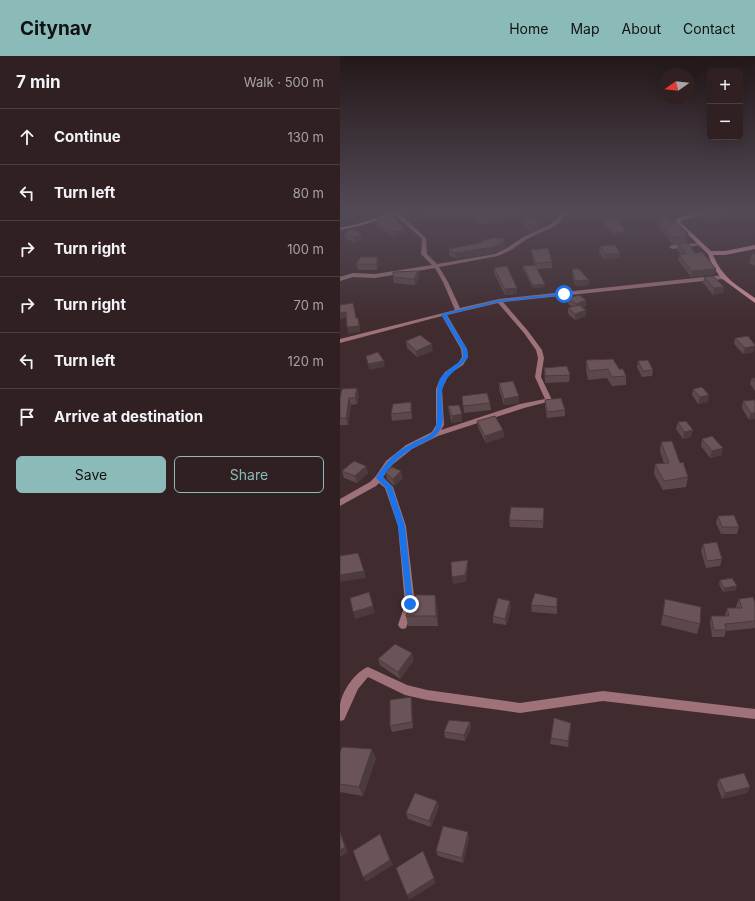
<!DOCTYPE html>
<meta charset="utf-8">
<style>
:root{--surface:#302022;--page:#38282a;--text:#f1f3f6;--muted:#a8a3a5;--line:#4b3e40;--accent:#8bbbb9}
body{margin:0;font-family:Inter,sans-serif;background:var(--page);color:var(--text)}
.controls{position:absolute;right:12px;top:12px;display:grid;overflow:hidden;border-radius:6px;box-shadow:0 4px 16px #0002}
.controls button{width:36px;height:36px;display:grid;place-items:center;padding:0;border:0;border-bottom:1px solid var(--line);background:var(--surface);color:var(--text);font:20px sans-serif}
.compass{position:absolute;left:319px;top:12px;width:36px;height:36px;border-radius:50%;background:var(--surface);box-shadow:0 4px 16px #0002;rotate:255deg}
.stop{position:absolute;width:12px;height:12px;margin:-9px;border:3px solid #1a73e8;border-radius:50%;background:#fff}
.stop.end{background:#1a73e8;border-color:#fff;box-shadow:0 1px 4px #0008}
.list{margin:0;padding:0;list-style:none}
h2{display:flex;justify-content:space-between;align-items:center;height:52px;margin:0;padding:0 16px;font-size:17px}
h2 small{font-size:13px;font-weight:400;color:var(--muted)}
.list li{display:grid;grid-template-columns:26px 1fr auto;gap:12px;align-items:center;box-sizing:border-box;height:56px;padding:0 16px;border-top:1px solid var(--line)}
.list b{display:block;font-size:15px;white-space:nowrap}
.list em{font-size:13px;font-style:normal;color:var(--muted)}
.actions{display:flex;gap:8px;padding:12px 16px}
.actions a{flex:1;padding:9px 0;border:1px solid var(--accent);border-radius:6px;text-align:center;font-size:14px;color:var(--accent)}
.actions .main{background:var(--accent);color:#111}
.icon{flex:none;width:22px;height:22px;fill:none;stroke:currentColor;stroke-width:2;stroke-linecap:round;stroke-linejoin:round}
.map{position:relative;flex:none;width:415px;height:845px;overflow:hidden}
header{display:flex;align-items:center;gap:24px;box-sizing:border-box;height:56px;padding:0 20px;background:var(--accent);color:#111}
header strong{font-size:19px}
nav{display:flex;gap:22px;margin-inline-start:auto;font-size:14px}
main{display:flex}
aside{flex:1;background:var(--surface)}
.map>svg:first-child{display:block}
.lines{fill:none;stroke-linecap:round;stroke-linejoin:round}
.street{fill:#9e7278;fill-rule:evenodd}
.secondary{fill:#db96a0;fill-rule:evenodd}
.wall{fill:#5c484b}
.shaded-wall{fill:#4b3b3d}
.building{fill:#6b5457;stroke:#4b3b3d}
.route{fill:#1a73e8}
</style>
<header>
<strong>Citynav</strong>
<nav><a>Home</a><a>Map</a><a>About</a><a>Contact</a></nav>
</header>
<main>
<aside>
<h2>7 min<small>Walk · 500 m</small></h2>
<ul class="list">
<li><svg class="icon" aria-label="ahead" viewBox="0 0 24 24"><path d="M12 20V5M6 11l6-6 6 6"/></svg><div><b>Continue</b></div><em>130 m</em></li>
<li><svg class="icon" aria-label="left" viewBox="0 0 24 24"><path d="M17 20v-9H6M10 6l-5 5 5 5"/></svg><div><b>Turn left</b></div><em>80 m</em></li>
<li><svg class="icon" aria-label="right" viewBox="0 0 24 24"><path d="M7 20v-9h11M14 6l5 5-5 5"/></svg><div><b>Turn right</b></div><em>100 m</em></li>
<li><svg class="icon" aria-label="right" viewBox="0 0 24 24"><path d="M7 20v-9h11M14 6l5 5-5 5"/></svg><div><b>Turn right</b></div><em>70 m</em></li>
<li><svg class="icon" aria-label="left" viewBox="0 0 24 24"><path d="M17 20v-9H6M10 6l-5 5 5 5"/></svg><div><b>Turn left</b></div><em>120 m</em></li>
<li><svg class="icon" aria-label="arrive" viewBox="0 0 24 24"><path d="M6 21V4h12l-3 4 3 4H6"/></svg><div><b>Arrive at destination</b></div></li>
</ul>
<div class="actions"><a class="main">Save</a><a>Share</a></div>
</aside>
<div class="map">
<svg width="415" height="845" viewBox="0 0 415 845">
<rect width="100%" height="100%" fill="#402b2e"/>
<g class="lines">
<!-- street -->
<g class="street">
<path d="M223 155H227L221 165 215 170 187 183 171 194 158 200 99 211 108 226 120 252 159 243 383 219 386 221 383 223 163 246 188 275 202 294 204 302 201 321 212 344 211 345 184 352 98 380 72 393 52 409 43 421 53 431 66 470 75 548 66 572 63 573 60 572 58 569 65 548 58 470 45 432 39 427 36 430 0 450V443L30 426 36 420 46 405 66 389 92 376 96 369V333L100 323 105 316 118 307 122 301 121 293 102 260 0 287V283L115 254 103 226 95 212 35 222 13 221 0 225V221L13 217 35 218 92 209 81 198 82 183 54 158V156H58L86 182 87 198 97 208 155 198 167 192 183 181 211 168 217 163ZM158 247 184 277 196 294 198 302 195 321 205 343 180 348 101 374 104 369 102 333 109 318 123 309 128 301 127 293 107 259Z"/>
<polygon points="360,187 362,188 362,189 332,193 329,191 332,189"/>
<path d="M28 611 67 629 87 634 180 647 263 635 415 653V663L263 645 180 657 87 644 65 639 28 621 18 633 4 664 0 665C0 660 0 654 0 649 2 635 15 616 28 611Z"/>
</g>
<!-- secondary -->
<g class="secondary">
<polygon points="59,155 65,155 20,170 0,174 0,172 17,168"/>
<path d="M373 155H380L342 164 340 166 371 195H385L415 189V193L385 199H373C383 222 395 228 415 242V247L381 222 372 209 368 198 335 166 338 162Z"/>
</g>
</g>
<!-- wall -->
<g class="wall">
<polygon points="89,155 179,155 166,164 153,162 147,168 137,166 136,161 112,158 105,163 90,161"/>
<polygon points="352,155 377,155 383,158 382,163 365,166 360,161 360,156 354,157"/>
<polygon points="36,164 61,169 66,173 67,178 55,181 37,171"/>
<polygon points="182,164 199,166 199,172 191,176 182,169"/>
<polygon points="330,164 348,177 346,187 332,188 317,170 318,165"/>
<polygon points="263,165 286,175 286,178 274,180 263,168"/>
<polygon points="4,177 23,183 15,187 5,182"/>
<polygon points="141,185 165,191 155,197 116,203 109,199 109,193 142,187"/>
<polygon points="338,188 355,197 376,213 375,218 351,221 338,204 339,199 341,199 337,194"/>
<polygon points="260,190 280,197 280,202 264,204 259,196"/>
<polygon points="191,194 212,206 212,212 197,213 205,228 205,231 193,232 183,213 183,210 195,209 192,200"/>
<polygon points="415,198 415,210 409,207 411,201"/>
<polygon points="39,207 37,214 18,214 16,208"/>
<polygon points="154,212 177,238 165,239 154,217"/>
<polygon points="232,213 249,229 235,230 232,218"/>
<polygon points="78,215 79,221 75,229 54,227 53,221"/>
<polygon points="364,221 384,231 383,237 373,239 363,227"/>
<polygon points="229,242 246,244 246,250 243,251 246,260 235,264 228,258 228,252 232,251 228,248"/>
<polygon points="395,282 414,296 403,298 394,288"/>
<polygon points="66,285 93,295 77,301 67,292"/>
<polygon points="246,304 279,313 286,320 286,329 272,330 267,322 248,324 246,313"/>
<polygon points="298,305 313,314 312,320 302,321 297,311"/>
<polygon points="204,312 230,319 229,326 205,327 205,325"/>
<polygon points="412,322 415,322 415,335 410,328"/>
<polygon points="159,327 179,347 164,349 159,333"/>
<polygon points="353,333 368,346 358,348 352,339"/>
<polygon points="19,339 17,348 11,349 8,369 0,369 0,342"/>
<polygon points="122,340 150,347 151,354 124,357"/>
<polygon points="205,344 225,354 225,360 207,362 205,351"/>
<polygon points="415,344 409,364 402,352 403,345"/>
<polygon points="108,350 122,365 112,367 109,357"/>
<polygon points="72,353 72,363 52,365 51,358"/>
<polygon points="137,365 163,374 164,381 146,387 138,371"/>
<polygon points="338,366 353,374 351,381 343,383 336,373"/>
<polygon points="362,383 382,399 370,402 361,390"/>
<polygon points="321,386 348,421 346,431 323,434 314,418 315,408 324,408 320,395"/>
<polygon points="26,410 28,417 17,427 4,422 2,415"/>
<polygon points="45,416 63,422 54,430 47,423"/>
<polygon points="204,452 203,472 170,471 169,464"/>
<polygon points="378,460 399,471 397,478 381,478 376,467"/>
<polygon points="363,488 382,503 380,510 366,512 361,495"/>
<polygon points="380,524 396,534 383,536 379,528"/>
<polygon points="217,542 217,558 192,556 191,549"/>
<polygon points="325,543 360,568 357,578 321,569"/>
<polygon points="399,543 415,547 415,572 386,575 384,581 372,581 370,566 371,560 385,560 387,552 397,552 396,550"/>
<polygon points="97,549 98,570 68,570 66,560"/>
<polygon points="171,552 166,569 153,567 153,560"/>
<polygon points="38,603 74,604 60,623 40,609"/>
<polygon points="72,647 73,672 52,676 50,670"/>
<polygon points="130,666 131,672 125,685 105,682 104,676"/>
<polygon points="231,667 231,673 228,691 210,688 211,682"/>
<polygon points="0,696 36,702 23,740 0,736"/>
<polygon points="379,723 410,731 407,737 382,743 377,729"/>
<polygon points="97,745 99,750 91,771 68,763 66,757"/>
<polygon points="129,781 123,807 98,800 96,795"/>
</g>
<!-- shaded-wall -->
<g class="shaded-wall">
<polygon points="107,155 112,155 112,158 105,163 104,157"/>
<polygon points="170,155 179,155 166,164 166,158"/>
<polygon points="355,155 367,155 354,157"/>
<polygon points="152,156 153,162 147,168 146,162"/>
<polygon points="383,158 382,163 365,166 366,160"/>
<polygon points="199,166 199,172 191,176 191,170"/>
<polygon points="66,173 67,178 55,181 54,176"/>
<polygon points="286,175 286,178 274,180 274,177"/>
<polygon points="348,177 347,182 346,182 347,181 343,178"/>
<polygon points="22,178 23,183 15,187 13,181"/>
<polygon points="165,185 165,191 155,197 116,203 115,197"/>
<polygon points="280,197 280,202 264,204 265,198"/>
<polygon points="38,201 39,207 37,214 36,208"/>
<polygon points="376,213 375,218 351,221 352,215"/>
<polygon points="78,215 79,221 75,229 74,223"/>
<polygon points="249,224 249,229 235,230 235,225"/>
<polygon points="205,228 205,231 193,232 193,229"/>
<polygon points="384,231 383,237 373,239 374,232"/>
<polygon points="177,232 177,238 165,239 165,233"/>
<polygon points="246,244 246,250 235,254 236,248"/>
<polygon points="246,254 246,260 235,264 235,258"/>
<polygon points="6,256 7,262 0,263 0,257"/>
<polygon points="18,262 20,268 20,276 8,278 7,271"/>
<polygon points="92,288 93,295 77,301 76,295"/>
<polygon points="415,290 414,296 403,298 405,292"/>
<polygon points="44,305 45,311 29,314 28,308"/>
<polygon points="17,332 19,339 17,348 15,342"/>
<polygon points="369,339 368,346 358,348 360,341"/>
<polygon points="179,340 179,347 164,349 164,343"/>
<polygon points="9,342 11,349 8,369 6,362"/>
<polygon points="71,346 72,353 72,363 71,356"/>
<polygon points="411,357 415,357 415,363 409,364"/>
<polygon points="122,358 122,365 112,367 112,360"/>
<polygon points="163,374 164,381 146,387 145,380"/>
<polygon points="353,374 351,381 343,383 344,376"/>
<polygon points="383,392 382,399 370,402 372,395"/>
<polygon points="26,410 28,417 17,427 15,420"/>
<polygon points="61,415 63,422 54,430 53,423"/>
<polygon points="204,452 204,459 203,472 203,465"/>
<polygon points="128,504 128,511 126,526 113,528 112,521"/>
<polygon points="24,515 26,522 0,526 0,519"/>
<polygon points="397,530 396,534 383,536 384,532"/>
<polygon points="29,536 35,557 15,563 13,556"/>
<polygon points="95,539 97,549 98,570 96,560"/>
<polygon points="170,545 171,552 166,569 165,563"/>
<polygon points="72,597 74,604 60,623 58,616"/>
<polygon points="71,641 72,647 73,672 72,666"/>
<polygon points="130,666 131,672 125,685 124,679"/>
<polygon points="231,667 231,673 228,691 228,685"/>
<polygon points="32,693 36,702 23,740 19,731"/>
<polygon points="410,731 407,737 382,743 385,737"/>
<polygon points="97,745 99,750 91,771 89,765"/>
<polygon points="0,774 8,796 0,801"/>
<polygon points="128,776 129,781 123,807 122,802"/>
<polygon points="40,778 53,809 26,826 23,821"/>
<polygon points="94,822 96,827 69,844 67,839"/>
</g>
<!-- building -->
<g class="building">
<polygon points="89,155 107,155 104,157"/>
<polygon points="134,155 170,155 166,158 152,156 146,162 136,160 141,156"/>
<polygon points="366,155 377,155 383,158 366,160 360,156"/>
<polygon points="52,159 61,169 66,173 54,176 36,166 38,165 36,164"/>
<polygon points="325,159 330,164 334,164 348,177 343,178 347,181 332,182 318,165"/>
<polygon points="191,162 199,166 191,170 182,164"/>
<polygon points="276,163 286,175 274,177 263,165"/>
<polygon points="13,173 22,178 13,181 4,177"/>
<polygon points="156,181 158,183 164,182 165,185 154,191 115,197 109,193 143,186 141,185"/>
<polygon points="348,187 355,197 362,196 376,213 352,215 339,199 346,198 338,188"/>
<polygon points="275,189 280,197 265,198 260,190"/>
<polygon points="208,192 212,206 196,207 191,194"/>
<polygon points="413,197 415,198 415,204 411,201"/>
<polygon points="21,201 38,201 36,208 16,208"/>
<polygon points="195,209 205,228 193,229 183,210"/>
<polygon points="167,210 177,232 165,233 154,212"/>
<polygon points="232,213 239,213 249,224 235,225"/>
<polygon points="78,215 74,223 53,221 53,216"/>
<polygon points="373,220 384,231 374,232 364,221"/>
<polygon points="239,239 246,244 236,248 229,242"/>
<polygon points="13,247 16,262 18,262 19,270 7,271 6,256 0,257 0,249"/>
<polygon points="239,249 246,254 235,258 228,252"/>
<polygon points="80,279 92,288 76,295 66,285"/>
<polygon points="408,280 415,289 415,290 405,292 395,282"/>
<polygon points="38,296 44,305 28,308 26,300"/>
<polygon points="273,303 279,313 283,313 286,320 272,321 268,313 249,315 246,304"/>
<polygon points="308,304 313,314 303,315 298,305"/>
<polygon points="227,310 230,319 205,320 205,318 204,312"/>
<polygon points="412,322 415,322 415,326"/>
<polygon points="173,325 179,340 164,343 159,327"/>
<polygon points="362,331 369,339 360,341 353,333"/>
<polygon points="17,332 15,342 9,342 6,362 0,362 0,342 2,333"/>
<polygon points="147,337 150,347 123,350 122,340"/>
<polygon points="221,342 225,354 207,356 205,344"/>
<polygon points="415,344 415,357 411,357 403,345"/>
<polygon points="71,346 71,356 51,358 53,348"/>
<polygon points="119,349 122,358 112,360 108,350"/>
<polygon points="155,360 163,374 145,380 137,365"/>
<polygon points="346,365 353,374 344,376 338,366"/>
<polygon points="372,380 383,392 372,395 362,383"/>
<polygon points="332,385 340,407 343,406 348,421 324,425 315,408 329,407 321,386"/>
<polygon points="14,405 26,410 15,420 2,415"/>
<polygon points="52,411 61,415 53,423 45,416"/>
<polygon points="171,451 204,452 203,465 169,464"/>
<polygon points="394,459 399,471 382,471 378,460"/>
<polygon points="377,486 382,503 367,505 363,488"/>
<polygon points="18,497 24,515 0,519 0,500"/>
<polygon points="128,504 125,519 112,521 111,506"/>
<polygon points="392,522 397,530 384,532 380,524"/>
<polygon points="29,536 33,550 13,556 10,542"/>
<polygon points="195,537 217,542 217,551 191,549"/>
<polygon points="74,539 95,539 96,560 66,560"/>
<polygon points="413,541 415,547 415,565 385,568 386,574 374,574 371,560 389,560 387,552 402,552 399,543"/>
<polygon points="158,542 170,545 165,563 153,560"/>
<polygon points="325,543 361,551 360,568 323,559"/>
<polygon points="55,588 72,597 58,616 38,603"/>
<polygon points="71,641 72,666 50,670 50,644"/>
<polygon points="214,662 231,667 228,685 211,682"/>
<polygon points="109,664 130,666 124,679 104,676"/>
<polygon points="2,691 32,693 19,731 0,728 0,696"/>
<polygon points="404,717 410,731 385,737 379,723"/>
<polygon points="75,737 97,745 89,765 66,757"/>
<polygon points="103,770 128,776 122,802 96,795"/>
<polygon points="0,777 5,791 0,794"/>
<polygon points="40,778 50,804 23,821 13,795"/>
<polygon points="83,795 94,822 67,839 56,812"/>
</g>
<!-- sky -->
<linearGradient id="sky" x2="0" y2="1"><stop stop-color="#231819"/><stop offset="0.57" stop-color="#534a57"/><stop offset="1" stop-color="#534a57" stop-opacity="0"/></linearGradient>
<rect width="415" height="273" fill="url(#sky)"/>
<!-- route -->
<path class="route" d="M225 237 224 239 159 246 106 259 127 293 128 301C120 313 107 317 103 331 98 346 109 365 97 378 93 383 84 386 79 389 63 397 52 406 43 421L52 431 65 470 73 548 72 550H67L58 470 46 432 36 422C45 407 55 396 71 388 77 384 88 381 93 376 101 368 94 339 99 325 104 314 116 311 123 301L122 293 101 258 159 244Z"/>
</svg>
<div class="controls">
<button>+</button>
<button>−</button>
</div>
<svg class="compass" viewBox="-18 -18 36 36"><path d="M0-13l5 13h-10z" fill="#e53935"/><path d="M0 13l5-13h-10z" fill="#a8a3a5"/></svg>
<div class="stop" style="left:224px;top:238px"></div>
<div class="stop end" style="left:70px;top:548px"></div>
</div>
</main>
